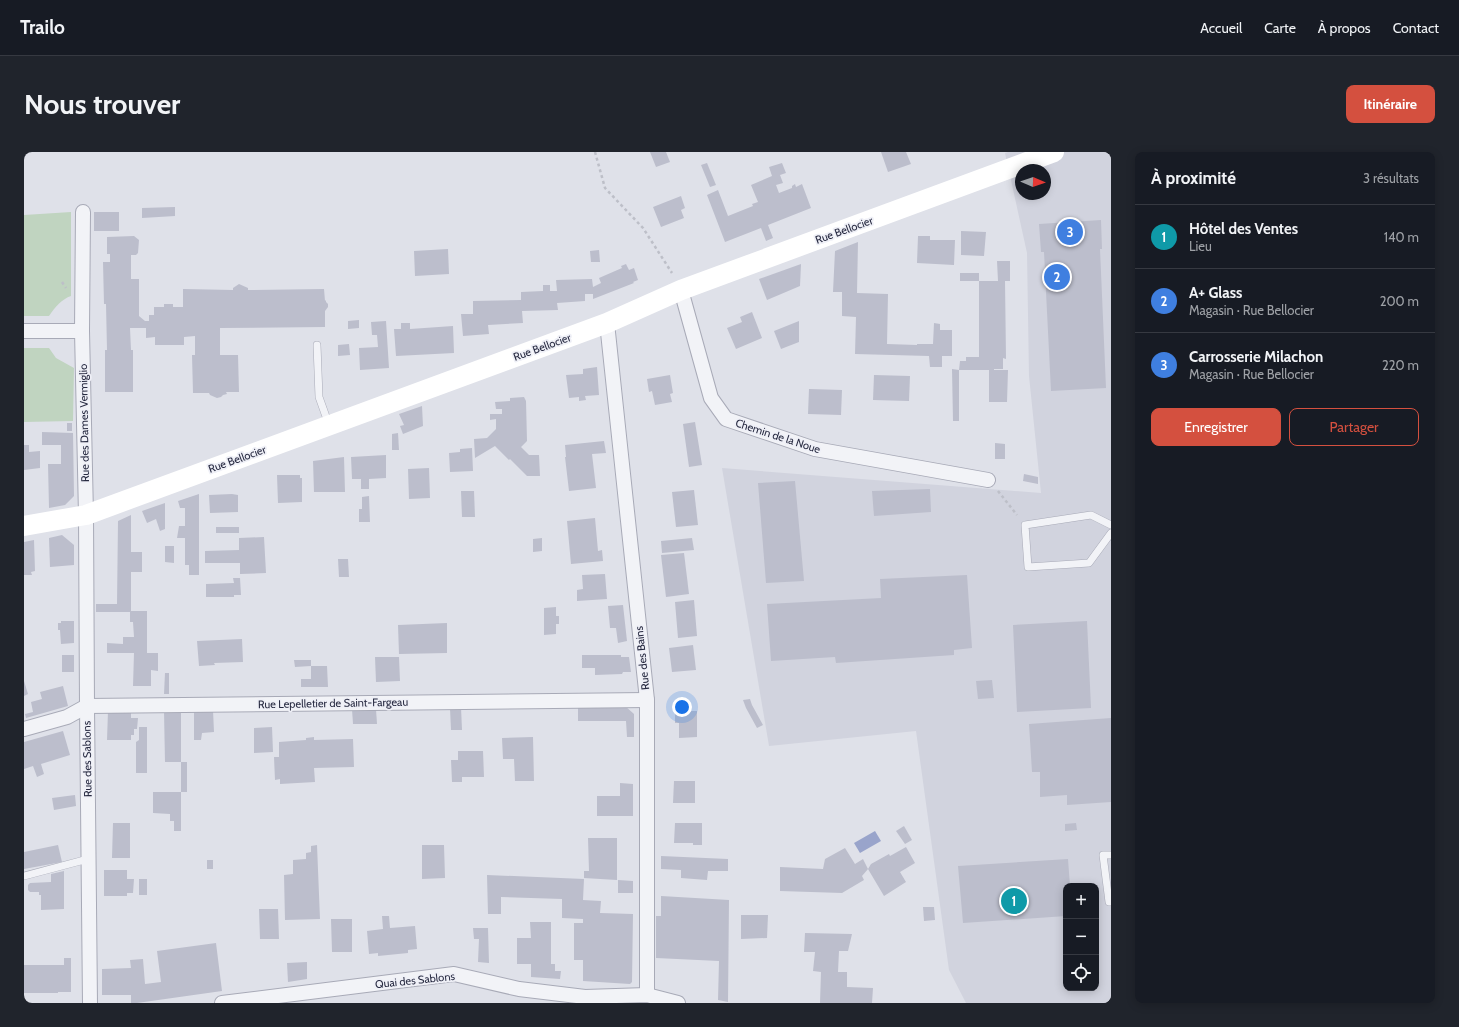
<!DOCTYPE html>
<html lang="fr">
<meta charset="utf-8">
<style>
:root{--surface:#171b24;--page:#20242c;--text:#f1f3f6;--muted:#9ea1a6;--line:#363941;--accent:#d4503f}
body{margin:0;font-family:Cabin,sans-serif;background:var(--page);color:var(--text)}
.controls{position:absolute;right:12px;bottom:12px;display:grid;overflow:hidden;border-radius:8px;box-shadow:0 2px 10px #0003}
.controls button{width:36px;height:36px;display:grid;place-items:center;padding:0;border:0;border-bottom:1px solid var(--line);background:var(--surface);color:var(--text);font:20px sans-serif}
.compass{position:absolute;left:991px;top:12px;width:36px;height:36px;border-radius:50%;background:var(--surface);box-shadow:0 2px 10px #0003;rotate:92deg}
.you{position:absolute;left:658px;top:555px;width:14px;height:14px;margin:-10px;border:3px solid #fff;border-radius:50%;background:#1a73e8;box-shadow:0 0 0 6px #1a73e833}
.badge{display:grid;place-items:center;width:26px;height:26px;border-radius:50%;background:var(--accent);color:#fff;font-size:13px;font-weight:700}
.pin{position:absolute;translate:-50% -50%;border:2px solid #fff;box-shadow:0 1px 4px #0006}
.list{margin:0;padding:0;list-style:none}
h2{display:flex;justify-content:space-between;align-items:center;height:52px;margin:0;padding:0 16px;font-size:17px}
h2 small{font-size:13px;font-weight:400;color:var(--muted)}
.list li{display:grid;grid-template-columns:26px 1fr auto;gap:12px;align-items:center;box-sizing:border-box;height:64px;padding:0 16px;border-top:1px solid var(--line)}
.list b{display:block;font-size:15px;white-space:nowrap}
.list p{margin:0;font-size:13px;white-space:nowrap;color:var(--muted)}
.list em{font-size:13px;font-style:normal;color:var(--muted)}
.actions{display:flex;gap:8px;padding:12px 16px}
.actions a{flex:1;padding:9px 0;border:1px solid var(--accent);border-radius:8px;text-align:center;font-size:14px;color:var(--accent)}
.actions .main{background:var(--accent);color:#fff}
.icon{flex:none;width:22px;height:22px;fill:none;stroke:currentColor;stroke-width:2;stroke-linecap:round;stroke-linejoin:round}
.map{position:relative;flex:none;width:1087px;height:851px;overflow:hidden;border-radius:8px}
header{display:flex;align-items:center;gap:24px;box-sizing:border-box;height:56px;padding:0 20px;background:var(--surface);border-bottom:1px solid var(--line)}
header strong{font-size:19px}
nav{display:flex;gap:22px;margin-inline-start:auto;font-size:14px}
.intro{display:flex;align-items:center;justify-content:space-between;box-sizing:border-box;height:96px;padding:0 24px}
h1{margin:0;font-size:28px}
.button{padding:10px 18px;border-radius:8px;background:var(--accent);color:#fff;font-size:14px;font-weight:700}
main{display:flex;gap:24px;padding:0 24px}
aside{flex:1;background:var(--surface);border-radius:8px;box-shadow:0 2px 10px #0003}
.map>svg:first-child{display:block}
.built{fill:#d1d3de;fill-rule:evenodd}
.green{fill:#c0d4c0}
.water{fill:#99a4cb}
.building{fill:#bcbecc}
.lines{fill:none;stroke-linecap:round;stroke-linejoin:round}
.lane-casing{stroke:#a8aab7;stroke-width:8}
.street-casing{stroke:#a8aab7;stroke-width:16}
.path{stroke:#bdbfc8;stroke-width:2.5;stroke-dasharray:3 3;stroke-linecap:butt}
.lane{stroke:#f2f3f7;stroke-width:7}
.street{stroke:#f2f3f7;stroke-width:14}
.secondary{stroke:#fff;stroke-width:20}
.labels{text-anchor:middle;stroke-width:3.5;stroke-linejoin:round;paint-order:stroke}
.street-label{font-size:11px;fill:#272a41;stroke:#eff0f7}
</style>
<header>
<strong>Trailo</strong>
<nav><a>Accueil</a><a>Carte</a><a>À propos</a><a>Contact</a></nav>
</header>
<div class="intro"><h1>Nous trouver</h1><a class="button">Itinéraire</a></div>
<main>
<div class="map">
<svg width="1087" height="851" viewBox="0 0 1087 851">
<rect width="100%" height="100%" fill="#dfe1e9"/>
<!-- built -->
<path class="built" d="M984 0H1087V851H942L925 818 892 579 745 594 698 316 1017 341 1005 224 1003 101 981 1ZM997 18H1021V42H997ZM1042 734H1072V836H1042Z"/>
<!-- green -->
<g class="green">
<path d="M47 60V144C38 147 31 155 25 164H0V63Z"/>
<polygon points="0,196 25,196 32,206 50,216 49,269 0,270"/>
</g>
<!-- water -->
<polygon class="water" points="851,679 857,689 836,701 830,691"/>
<!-- building -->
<g class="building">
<polygon points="626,0 642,0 646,10 632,15"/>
<polygon points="857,0 882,0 887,12 864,20"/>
<polygon points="683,11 692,33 686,35 677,13"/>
<polygon points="758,11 762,21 756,23 759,31 752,33 755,41 768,36 768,34 771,32 772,35 778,32 787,56 744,73 749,86 742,89 737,76 701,90 683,43 694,38 704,64 729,54 728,52 734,50 727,33 748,24 745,15"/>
<polygon points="657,44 661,56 657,58 660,66 637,75 629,55"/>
<polygon points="151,55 151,64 118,66 118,56"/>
<rect x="70" y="60" width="25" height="19"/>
<polygon points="1077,68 1078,97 1076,97 1082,236 1027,239 1020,100 1017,100 1015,72"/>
<polygon points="937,79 962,80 960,104 937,103"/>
<polygon points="110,84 115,88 114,101 112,103 107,103 107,127 115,127 115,164 121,169 125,169 125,163 130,163 130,155 140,155 140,152 149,152 149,155 159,155 159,137 209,138 209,136 215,132 224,136 224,138 300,137 301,149 302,148 302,150 304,152 304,155 301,159 301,175 196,176 196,203 214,203 215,240 202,240 203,242 199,243 197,245 193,246 186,243 185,241 169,241 168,203 171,203 171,184 160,185 160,193 131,193 131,185 122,186 122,176 106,176 107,198 109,198 109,240 81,240 81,198 83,198 82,152 80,152 79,110 86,110 86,102 83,102 83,85"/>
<polygon points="894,84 906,84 906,88 931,88 930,113 893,111"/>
<polygon points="834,90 833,141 864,142 863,192 893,193 893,192 909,192 910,171 916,172 916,178 928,178 928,204 918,204 918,215 906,215 905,204 831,202 832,165 818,164 818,140 809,140 811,99"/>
<polygon points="424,97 425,122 391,124 390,99"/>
<polygon points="575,98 576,110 567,110 566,99"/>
<polygon points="973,109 986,109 986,129 981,129 982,207 979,206 979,217 970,217 970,218 984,218 983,250 965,250 965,218 935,218 936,209 942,209 942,205 955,205 955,129 974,129"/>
<polygon points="602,112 605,118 610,116 614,128 609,130 610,131 569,147 569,142 561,142 561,149 533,151 534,158 498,159 499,171 464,173 465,182 439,184 437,162 449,162 449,149 497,148 497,140 519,139 519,133 526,133 526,139 533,139 532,128 568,127 569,135 577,131 575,126 598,116 597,114"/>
<polygon points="777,112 776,134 743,148 735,127"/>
<rect x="936" y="121" width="19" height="8"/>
<polygon points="728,160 738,186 712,197 703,176 718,170 716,165"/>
<polygon points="335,168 335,176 324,177 324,169"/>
<polygon points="362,169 365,216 336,218 335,196 354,195 353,183 348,183 347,170"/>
<polygon points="775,169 775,190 757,197 750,179"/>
<polygon points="377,171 386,171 386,177 429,174 430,201 372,204 370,177 377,177"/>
<polygon points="325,192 326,203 314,204 314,193"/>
<polygon points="573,215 575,243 561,244 562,248 555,249 555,245 545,246 542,223 559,222 559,217"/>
<polygon points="928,217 935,218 935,269 929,269"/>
<polygon points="646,223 649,241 646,242 648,250 631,253 628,239 625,240 623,227"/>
<polygon points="850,223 886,224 885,249 849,248"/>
<polygon points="785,237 818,238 817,263 784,262"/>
<polygon points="500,245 502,249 503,289 497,295 505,303 515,303 516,324 503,324 486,307 485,308 471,294 451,306 450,287 463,286 472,277 472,267 466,268 466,262 478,262 478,257 472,257 471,250 486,249 486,246"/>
<polygon points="398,254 399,274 379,282 376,274 380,273 375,262"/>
<polygon points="671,270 678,313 665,315 659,272"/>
<rect x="43" y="271" width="5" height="8"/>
<polygon points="18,280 49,281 50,344 41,353 25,356 24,312 37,312 37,293 18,293"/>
<polygon points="374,281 375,298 368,298 368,282"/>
<polygon points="580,289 582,301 568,302 572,336 545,339 541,305 542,305 541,293"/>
<polygon points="971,291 981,292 981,307 971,307"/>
<polygon points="0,293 5,293 5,300 16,299 16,316 0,318"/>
<polygon points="448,296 449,319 426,320 425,301 436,300 436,297"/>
<polygon points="362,303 362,326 345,327 345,337 337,337 337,327 328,327 327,305"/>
<polygon points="320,305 321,340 290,340 289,309"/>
<polygon points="405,316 406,346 385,347 384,317"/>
<polygon points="1000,322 1014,325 1014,332 999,329"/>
<polygon points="253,323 276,323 276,326 278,326 278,350 254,351"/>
<polygon points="771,329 780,429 742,431 734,331"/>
<polygon points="906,337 907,360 850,364 848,339"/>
<polygon points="670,338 674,373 652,375 648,340"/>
<polygon points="437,339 450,339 451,365 438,365"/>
<polygon points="175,342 175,423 165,423 165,413 161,413 161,386 153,386 155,374 161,374 161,356 156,356 154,349"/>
<polygon points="208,342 214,343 214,360 186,361 185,343"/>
<polygon points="345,344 346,370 335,370 335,357 338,357 338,345"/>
<polygon points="141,351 141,377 136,379 132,367 123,371 118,359"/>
<polygon points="107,363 107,400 118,400 118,420 107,420 107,459 123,459 123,501 134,501 134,519 127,518 127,534 109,534 110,501 83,501 83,491 99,492 99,485 110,485 109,470 106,470 106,460 72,460 72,452 93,452 94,369"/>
<polygon points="571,366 574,399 578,398 579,409 547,412 543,369"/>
<rect x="192" y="375" width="23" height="6"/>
<polygon points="38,383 50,393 50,413 26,415 25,386"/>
<polygon points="240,385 242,421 216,422 216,411 181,411 181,399 215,398 215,386"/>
<polygon points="518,386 518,399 509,400 509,387"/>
<polygon points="668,386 670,398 638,401 637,389"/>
<polygon points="10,388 11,419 7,420 8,423 0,423 0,390"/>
<polygon points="141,394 150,394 150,411 141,410"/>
<polygon points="660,401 665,442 642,445 637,403"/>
<polygon points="314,407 324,407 325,425 315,425"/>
<polygon points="581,422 583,447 553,449 553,438 559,437 558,423"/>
<polygon points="943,423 948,496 930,498 930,503 812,511 811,505 747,509 743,452 857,446 856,427"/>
<polygon points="209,426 216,426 217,443 210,443 210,445 182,445 182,432 210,431"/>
<polygon points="670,448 673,484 654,486 651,450"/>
<polygon points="599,453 603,489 594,491 592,476 586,476 584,454"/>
<polygon points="532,455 532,464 535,464 535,472 532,472 532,482 520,483 520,456"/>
<polygon points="37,469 50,469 50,491 37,492 36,478 34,478 34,471 37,471"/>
<polygon points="1063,469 1067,556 993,560 989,473"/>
<polygon points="423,471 423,501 375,502 374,473"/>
<polygon points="218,487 219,510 190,511 191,513 175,514 173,489"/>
<polygon points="669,493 672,518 648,520 645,496"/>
<rect x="38" y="503" width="12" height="17"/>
<polygon points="558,503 597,503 597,505 605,505 607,520 599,520 598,522 571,523 571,516 558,516"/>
<polygon points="351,505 375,505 376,529 352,530"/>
<polygon points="270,508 287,508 287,514 303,514 304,535 277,535 277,527 287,527 287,514 271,515"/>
<polygon points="141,521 145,521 145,542 140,542"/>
<polygon points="968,528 970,546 954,547 952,529"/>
<polygon points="0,529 4,542 0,544"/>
<polygon points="39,534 44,554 2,566 1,562 9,560 7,550 18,547 16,540"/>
<polygon points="726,547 728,553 739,573 733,576 722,556 719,548"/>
<polygon points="554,554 601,554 610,562 610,585 603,585 602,569 554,569"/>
<polygon points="437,555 438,578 427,578 426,556"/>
<polygon points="328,557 352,557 353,572 329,572"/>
<polygon points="170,558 189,558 190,580 178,581 177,588 170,588"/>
<polygon points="84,559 107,559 107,566 114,566 113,577 110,577 110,583 107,583 107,588 83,588"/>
<polygon points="140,559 157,559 157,610 141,610"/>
<polygon points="651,559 673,559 673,585 655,586 655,571 651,571"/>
<polygon points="1087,566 1087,650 1043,653 1043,643 1016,645 1016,620 1008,620 1005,572"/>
<polygon points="115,575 123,575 123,621 112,621 112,590 115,588"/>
<polygon points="248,575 249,600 230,601 230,576"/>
<polygon points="39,579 46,603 17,612 20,622 13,625 9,614 0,617 0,590"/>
<polygon points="290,585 290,588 329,587 330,615 290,616 291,630 256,632 256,627 251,628 250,605 255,605 255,590 282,588 282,586"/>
<polygon points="509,585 510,629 491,629 490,607 479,607 478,586"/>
<polygon points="434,599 459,599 460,625 438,625 438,630 428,630 427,608 434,608"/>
<rect x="157" y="610" width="6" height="30"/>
<polygon points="650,629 671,629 671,651 649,651"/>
<polygon points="596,631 609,632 609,664 573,664 573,644 596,644"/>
<polygon points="129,640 157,640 157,679 150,679 150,669 146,669 146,662 129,661"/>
<polygon points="51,643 52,654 30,658 28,646"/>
<polygon points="89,671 106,671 106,706 88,706"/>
<polygon points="651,671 678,671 678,693 669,693 669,691 650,691"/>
<polygon points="1052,671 1053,678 1041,679 1041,672"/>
<polygon points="880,674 888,688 881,692 872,679"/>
<polygon points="564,686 593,686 593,728 560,726 560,719 565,719"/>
<polygon points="34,693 38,710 0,717 0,700"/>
<polygon points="293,693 296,767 261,768 260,723 269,722 269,708 282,707 282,701 287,700 287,694"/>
<polygon points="398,693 420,693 421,726 398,727"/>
<polygon points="882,695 891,711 876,720 882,730 860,744 844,717 838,724 840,728 818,741 756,739 756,715 799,717 801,707 821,696 831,712 839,707 844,717 847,712 865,702 866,704"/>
<polygon points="637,704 704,707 704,719 684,719 683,728 657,726 657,718 637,717"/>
<polygon points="1044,707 1046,734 1042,734 1042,764 939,771 934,714"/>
<rect x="183" y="708" width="6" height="9"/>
<polygon points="80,718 103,718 103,727 110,727 109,741 103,741 103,744 80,744"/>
<polygon points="40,719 40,757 17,758 17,743 15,743 15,740 6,740 4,738 4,733 6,731 27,730 27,722"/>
<polygon points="463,723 560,727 559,748 577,749 576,761 609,762 608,830 606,832 559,829 559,808 550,808 550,771 559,771 559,767 538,766 538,747 477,745 477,762 464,762"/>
<rect x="115" y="727" width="8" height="16"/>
<polygon points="594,728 609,729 609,741 594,741"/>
<polygon points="637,744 705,748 704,850 694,848 695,809 632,806 632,764 637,764"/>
<polygon points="899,755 910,755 911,768 900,769"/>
<polygon points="235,757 254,757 255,787 236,787"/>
<polygon points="717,763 744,763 743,786 717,787"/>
<polygon points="358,764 365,764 366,776 391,774 393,797 384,798 384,801 354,804 354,801 345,802 343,779 359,777"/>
<polygon points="307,767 328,767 328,800 308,800"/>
<polygon points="506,770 527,770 527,812 531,812 531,819 537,819 536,827 507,825 507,812 493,812 493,786 507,786"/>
<polygon points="449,776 464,776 465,811 454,810 455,787 450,787"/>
<polygon points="781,781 828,782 824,799 815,799 814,820 823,820 823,835 849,836 848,851 796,851 797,820 789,819 791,800 780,800"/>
<polygon points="192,791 198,839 113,851 107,851 107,843 78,843 78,817 107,816 106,808 119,807 121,832 137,830 133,799"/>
<polygon points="40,806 47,806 47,840 34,840 34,841 0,841 0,813 40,813"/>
<polygon points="283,810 283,827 264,830 263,811"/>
</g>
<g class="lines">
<defs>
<g id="lane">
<polyline points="293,193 295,245 305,273"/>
<polyline points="1087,373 1067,363 1001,373 1004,415 1065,411 1087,381"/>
<polyline points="1087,703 1079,703 1085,750 1087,750"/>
<polyline points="0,724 64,707"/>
</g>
<g id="street">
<polyline points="59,60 58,179 62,363 63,554 66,851"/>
<polyline points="657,138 687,246 702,267 791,297 964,328"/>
<polyline points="583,171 623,548 623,843"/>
<polyline points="0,179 58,179"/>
<polyline points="0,577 43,565 63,554 623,548"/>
<polyline points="198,851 430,822 495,837 561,845 623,843 654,851"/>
</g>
</defs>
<!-- lane casing -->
<use href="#lane" class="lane-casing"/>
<!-- street casing -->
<use href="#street" class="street-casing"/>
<!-- path -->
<g class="path">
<polyline points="571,0 581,36 619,76 648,121"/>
<polyline points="38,130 42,136"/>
<polyline points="974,339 993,363"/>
</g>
<!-- lane -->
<use href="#lane" class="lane"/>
<!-- street -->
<use href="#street" class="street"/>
<!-- secondary -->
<polyline class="secondary" points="0,374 62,363 583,171 657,138 1030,0"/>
</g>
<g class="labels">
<!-- street labels -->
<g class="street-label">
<text transform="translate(820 78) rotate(-20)" y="4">Rue Bellocier</text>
<text transform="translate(518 195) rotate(-20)" y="4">Rue Bellocier</text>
<text transform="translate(60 271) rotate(-91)" y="4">Rue des Dames Vermiglio</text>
<text transform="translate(754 284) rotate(18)" y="4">Chemin de la Noue</text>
<text transform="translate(213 307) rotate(-20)" y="4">Rue Bellocier</text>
<text transform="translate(618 506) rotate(-96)" y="4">Rue des Bains</text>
<text transform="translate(309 551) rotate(-1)" y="4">Rue Lepelletier de Saint-Fargeau</text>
<text transform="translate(63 607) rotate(-91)" y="4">Rue des Sablons</text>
<text transform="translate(391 828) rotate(-6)" y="4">Quai des Sablons</text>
</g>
</g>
</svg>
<div class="controls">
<button>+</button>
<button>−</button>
<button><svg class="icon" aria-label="locate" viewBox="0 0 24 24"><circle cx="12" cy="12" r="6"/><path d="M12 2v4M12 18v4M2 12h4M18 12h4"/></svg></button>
</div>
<svg class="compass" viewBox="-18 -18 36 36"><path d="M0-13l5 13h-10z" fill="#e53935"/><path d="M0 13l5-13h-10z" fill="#9ea1a6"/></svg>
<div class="you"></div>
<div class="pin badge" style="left:990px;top:749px;background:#0f9aa8">1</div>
<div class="pin badge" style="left:1033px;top:125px;background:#3f7fe0">2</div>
<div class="pin badge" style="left:1046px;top:80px;background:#3f7fe0">3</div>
</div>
<aside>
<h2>À proximité<small>3 résultats</small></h2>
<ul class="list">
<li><span class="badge" style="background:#0f9aa8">1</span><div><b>Hôtel des Ventes</b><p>Lieu</p></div><em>140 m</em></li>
<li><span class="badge" style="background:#3f7fe0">2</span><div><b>A+ Glass</b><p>Magasin · Rue Bellocier</p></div><em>200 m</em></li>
<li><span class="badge" style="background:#3f7fe0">3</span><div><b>Carrosserie Milachon</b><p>Magasin · Rue Bellocier</p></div><em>220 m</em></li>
</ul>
<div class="actions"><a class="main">Enregistrer</a><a>Partager</a></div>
</aside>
</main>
